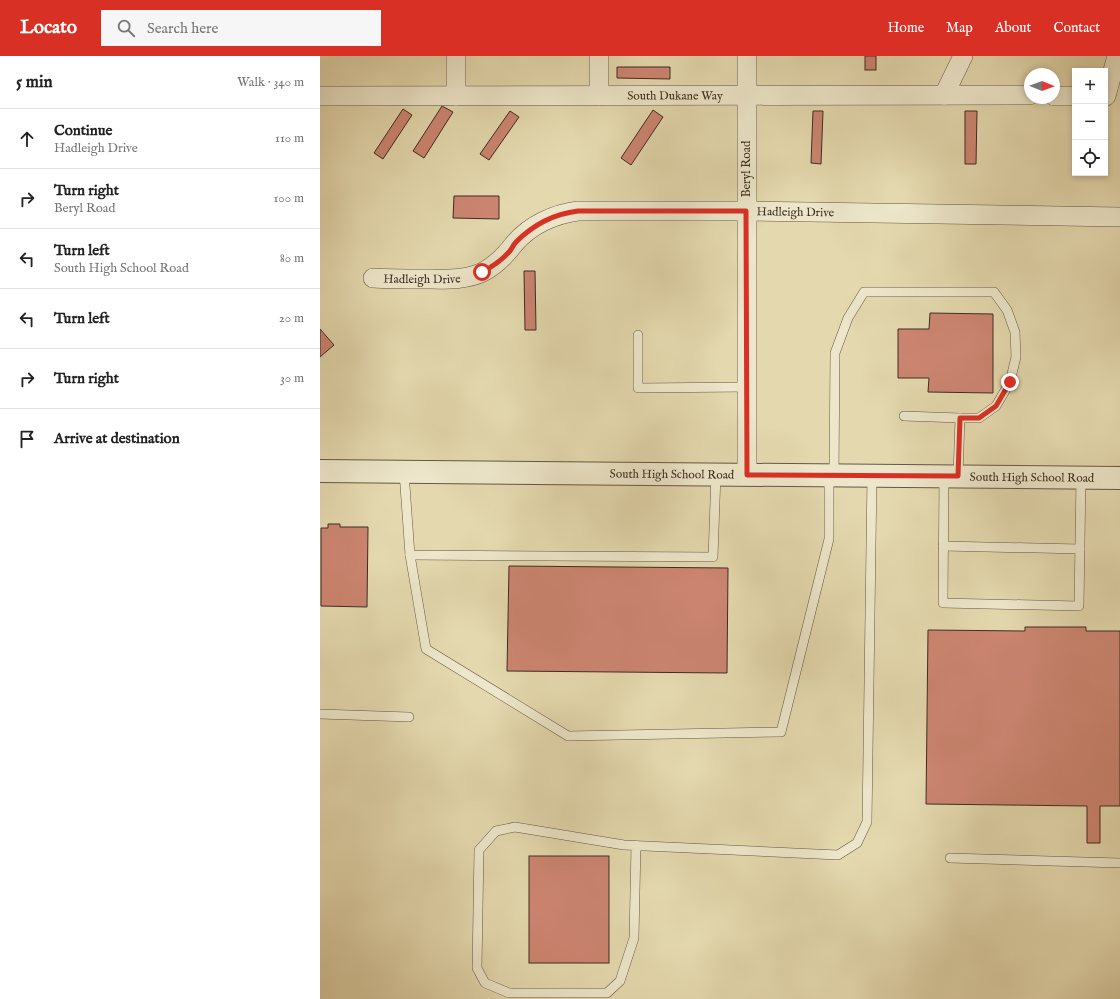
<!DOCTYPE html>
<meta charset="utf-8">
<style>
:root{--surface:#fff;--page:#f6f6f6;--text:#222;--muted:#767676;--line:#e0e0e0;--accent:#d93025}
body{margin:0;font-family:"IM FELL English",serif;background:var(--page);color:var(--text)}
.controls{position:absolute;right:12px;top:12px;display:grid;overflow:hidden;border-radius:0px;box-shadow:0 2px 6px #0003}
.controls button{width:36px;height:36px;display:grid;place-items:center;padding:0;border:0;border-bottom:1px solid var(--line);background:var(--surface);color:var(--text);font:20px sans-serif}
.compass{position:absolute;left:704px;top:12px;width:36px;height:36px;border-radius:50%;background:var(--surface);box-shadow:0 2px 6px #0003;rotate:91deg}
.stop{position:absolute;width:12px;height:12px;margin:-9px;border:3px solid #d93025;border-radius:50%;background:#fff}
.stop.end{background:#d93025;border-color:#fff;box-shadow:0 1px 4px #0008}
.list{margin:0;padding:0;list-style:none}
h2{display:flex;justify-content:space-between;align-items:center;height:52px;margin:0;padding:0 16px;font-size:17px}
h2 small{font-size:13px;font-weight:400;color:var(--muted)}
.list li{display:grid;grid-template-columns:26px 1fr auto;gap:12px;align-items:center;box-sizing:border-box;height:60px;padding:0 16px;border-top:1px solid var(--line)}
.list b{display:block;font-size:15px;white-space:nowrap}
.list p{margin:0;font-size:13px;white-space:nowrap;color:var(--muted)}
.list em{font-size:13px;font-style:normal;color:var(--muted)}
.icon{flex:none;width:22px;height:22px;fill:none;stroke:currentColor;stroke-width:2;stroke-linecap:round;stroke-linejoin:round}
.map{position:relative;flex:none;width:800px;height:943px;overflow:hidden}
header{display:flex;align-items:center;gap:24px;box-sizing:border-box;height:56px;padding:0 20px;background:var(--accent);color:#fff}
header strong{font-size:19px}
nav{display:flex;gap:22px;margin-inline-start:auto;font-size:14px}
.search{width:280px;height:36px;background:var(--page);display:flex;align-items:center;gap:10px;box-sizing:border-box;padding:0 14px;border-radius:0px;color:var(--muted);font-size:15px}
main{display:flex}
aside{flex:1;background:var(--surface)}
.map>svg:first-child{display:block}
.building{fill:#cc8571;stroke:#3c2c20}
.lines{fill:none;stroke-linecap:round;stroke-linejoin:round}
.service-casing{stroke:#665744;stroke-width:10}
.minor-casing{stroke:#665744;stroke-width:20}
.tertiary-casing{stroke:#665744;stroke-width:24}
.service{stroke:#ede6ca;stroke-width:9}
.minor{stroke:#ede6ca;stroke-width:19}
.tertiary{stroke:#ede6ca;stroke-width:22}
.route{stroke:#d93025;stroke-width:5}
.labels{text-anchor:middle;stroke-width:3;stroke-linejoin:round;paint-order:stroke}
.street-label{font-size:12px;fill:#3c2c20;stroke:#ede6ca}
</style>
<header>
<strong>Locato</strong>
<div class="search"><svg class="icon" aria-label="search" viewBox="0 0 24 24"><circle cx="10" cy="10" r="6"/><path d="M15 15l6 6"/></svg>Search here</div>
<nav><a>Home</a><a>Map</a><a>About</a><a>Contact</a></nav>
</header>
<main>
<aside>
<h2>5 min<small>Walk · 340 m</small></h2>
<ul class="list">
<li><svg class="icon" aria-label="ahead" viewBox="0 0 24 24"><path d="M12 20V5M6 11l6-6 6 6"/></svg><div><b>Continue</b><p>Hadleigh Drive</p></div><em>110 m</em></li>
<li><svg class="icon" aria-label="right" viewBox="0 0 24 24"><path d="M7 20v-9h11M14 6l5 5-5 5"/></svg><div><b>Turn right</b><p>Beryl Road</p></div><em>100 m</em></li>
<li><svg class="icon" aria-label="left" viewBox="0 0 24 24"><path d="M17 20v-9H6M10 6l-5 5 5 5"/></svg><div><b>Turn left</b><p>South High School Road</p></div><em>80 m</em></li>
<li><svg class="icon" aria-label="left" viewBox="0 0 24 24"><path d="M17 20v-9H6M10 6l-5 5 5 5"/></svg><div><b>Turn left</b></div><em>20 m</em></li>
<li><svg class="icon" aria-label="right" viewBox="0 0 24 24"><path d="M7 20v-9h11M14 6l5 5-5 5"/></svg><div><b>Turn right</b></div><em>30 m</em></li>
<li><svg class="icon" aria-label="arrive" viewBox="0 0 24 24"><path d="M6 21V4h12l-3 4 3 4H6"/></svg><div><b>Arrive at destination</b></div></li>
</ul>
</aside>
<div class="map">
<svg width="800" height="943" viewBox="0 0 800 943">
<rect width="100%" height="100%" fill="#e4d8ae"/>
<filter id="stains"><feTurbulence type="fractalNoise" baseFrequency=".005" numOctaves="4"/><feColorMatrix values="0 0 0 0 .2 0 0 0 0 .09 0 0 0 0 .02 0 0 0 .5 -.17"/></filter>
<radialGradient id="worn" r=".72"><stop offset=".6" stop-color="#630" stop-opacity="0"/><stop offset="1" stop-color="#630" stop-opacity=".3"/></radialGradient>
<!-- building -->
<g class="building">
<rect x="545" y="0" width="11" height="14"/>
<polygon points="297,11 350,11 350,23 297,22"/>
<polygon points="122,50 133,56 104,102 93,95"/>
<polygon points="83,53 92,59 63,103 54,97"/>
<polygon points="333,54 343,61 311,109 301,102"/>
<polygon points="190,55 199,61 169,104 160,98"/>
<polygon points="493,55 503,55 501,108 491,107"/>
<polygon points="645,55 657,55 656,108 645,108"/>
<polygon points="134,140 179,140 179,163 133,162"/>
<polygon points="204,215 215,215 216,274 205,274"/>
<polygon points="610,257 673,258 673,337 608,336 609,322 578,322 578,273 609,273"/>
<polygon points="0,273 14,289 0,301"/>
<polygon points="8,468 20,468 20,471 48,471 47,551 1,550 1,472 8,472"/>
<polygon points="189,510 408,512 407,617 187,615"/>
<polygon points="705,571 766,571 766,575 800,575 800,750 780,750 780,787 767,787 767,750 606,748 608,574 705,575"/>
<rect x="209" y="800" width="80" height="107"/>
</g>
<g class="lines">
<defs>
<g id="service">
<polyline points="318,279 318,332 427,331"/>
<polyline points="584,360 640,362"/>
<polyline points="84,416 90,499 393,501 396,418"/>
<polyline points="514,419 515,297 528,262 544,236 674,236 687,254 695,276 696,301 690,326 676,350 659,362 640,362 638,420"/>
<polyline points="624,421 623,547 759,550 761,421"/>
<polyline points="623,490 760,493"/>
<polyline points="90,499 106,593 248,680 461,676 509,483 509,419"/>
<polyline points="0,658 89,661"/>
<polyline points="316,789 314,882 300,925 287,937 189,937 165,927 157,912 159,794 176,775 195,771 304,789 518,799 537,787 547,766 552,420"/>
<polyline points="630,802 800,807"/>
</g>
<g id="minor">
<polyline points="136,0 136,40"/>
<polyline points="279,0 279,40"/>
<polyline points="427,0 427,419"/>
<polyline points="624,39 643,0"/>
<path id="s1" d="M0 40 710 39"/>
<polyline points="734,40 755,40"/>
<polyline points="786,40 797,0"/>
<path id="s2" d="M53 222C70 223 86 223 102 223 123 223 144 225 163 216 176 209 185 200 194 188 210 169 234 158 258 155H426L800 161"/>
</g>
<g id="tertiary">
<path id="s3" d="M0 415 800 422"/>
</g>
</defs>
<!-- service casing -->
<use href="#service" class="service-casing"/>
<!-- minor casing -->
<use href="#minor" class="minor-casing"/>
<!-- tertiary casing -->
<use href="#tertiary" class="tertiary-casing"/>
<!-- service -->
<use href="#service" class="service"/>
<!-- minor -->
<use href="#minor" class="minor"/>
<!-- tertiary -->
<use href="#tertiary" class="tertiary"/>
</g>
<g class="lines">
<!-- route -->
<path class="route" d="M162 216C172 211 181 205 189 196 192 193 193 189 196 186 214 168 233 158 258 155H426L427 419 638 420 640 362H659L676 350 690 326"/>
</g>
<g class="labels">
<!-- street labels -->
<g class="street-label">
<text dy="4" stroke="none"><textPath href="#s1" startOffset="355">South Dukane Way</textPath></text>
<text transform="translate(426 113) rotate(-90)" y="4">Beryl Road</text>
<text dy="4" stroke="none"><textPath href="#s2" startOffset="444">Hadleigh Drive</textPath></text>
<text dy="4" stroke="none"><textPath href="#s2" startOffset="49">Hadleigh Drive</textPath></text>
<text dy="4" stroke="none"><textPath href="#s3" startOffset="352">South High School Road</textPath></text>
<text dy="4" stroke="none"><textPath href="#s3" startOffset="712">South High School Road</textPath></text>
</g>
</g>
<rect width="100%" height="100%" filter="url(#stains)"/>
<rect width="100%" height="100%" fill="url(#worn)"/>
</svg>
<div class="controls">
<button>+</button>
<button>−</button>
<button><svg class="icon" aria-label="locate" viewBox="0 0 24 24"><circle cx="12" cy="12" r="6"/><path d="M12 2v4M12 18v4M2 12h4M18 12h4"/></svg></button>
</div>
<svg class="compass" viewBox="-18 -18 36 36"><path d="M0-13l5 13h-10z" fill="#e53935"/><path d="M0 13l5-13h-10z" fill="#767676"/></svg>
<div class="stop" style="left:162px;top:216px"></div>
<div class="stop end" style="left:690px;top:326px"></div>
</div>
</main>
